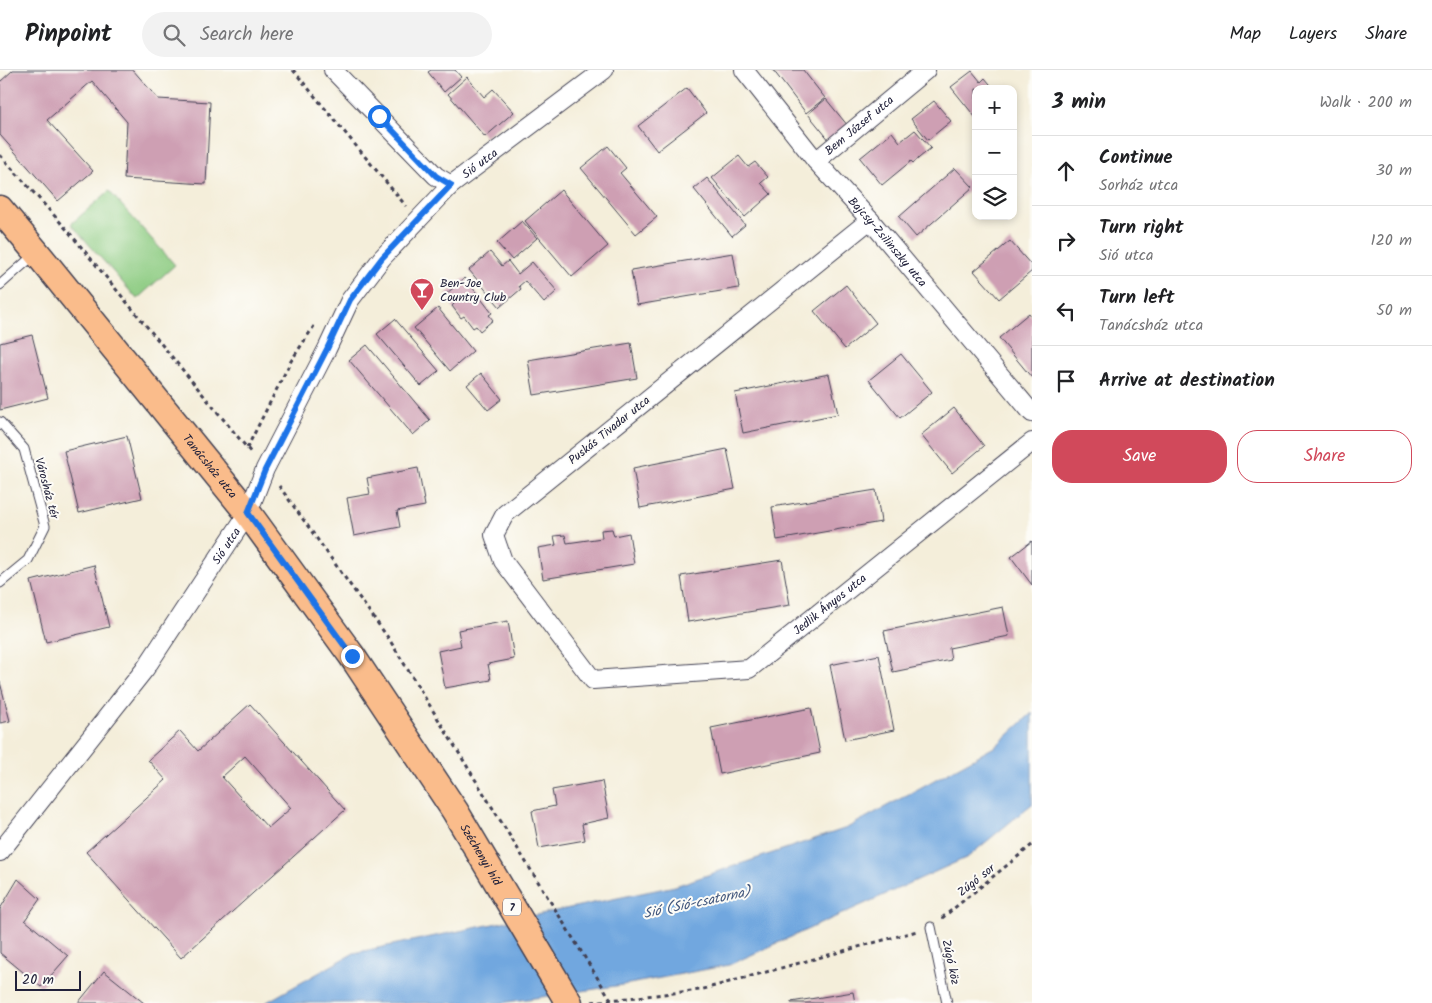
<!DOCTYPE html>
<meta charset="utf-8">
<style>
:root{--surface:#fff;--page:#f2f2f2;--text:#202124;--muted:#757577;--line:#e0e0e0;--accent:#d1495b}
body{margin:0;font-family:Kalam,sans-serif;background:var(--page);color:var(--text)}
.controls{position:absolute;right:15px;top:15px;display:grid;overflow:hidden;border-radius:10px;box-shadow:0 2px 8px #0003}
.controls button{width:45px;height:45px;display:grid;place-items:center;padding:0;border:0;border-bottom:1px solid var(--line);background:var(--surface);color:var(--text);font:25px sans-serif}
.scale{position:absolute;left:15px;bottom:12px;width:66px;box-sizing:border-box;padding-left:5px;border:2px solid #22223b;border-top:0;font-size:14px;line-height:18px;white-space:nowrap;color:#22223b;-webkit-text-stroke:4px #fdfcf7;paint-order:stroke}
.stop{position:absolute;width:15px;height:15px;margin:-11px;border:4px solid #1a73e8;border-radius:50%;background:#fff}
.stop.end{background:#1a73e8;border-color:#fff;box-shadow:0 1px 5px #0008}
.list{margin:0;padding:0;list-style:none}
h2{display:flex;justify-content:space-between;align-items:center;height:65px;margin:0;padding:0 20px;font-size:21px}
h2 small{font-size:16px;font-weight:400;color:var(--muted)}
.list li{display:grid;grid-template-columns:32px 1fr auto;gap:15px;align-items:center;box-sizing:border-box;height:70px;padding:0 20px;border-top:1px solid var(--line)}
.list b{display:block;font-size:19px;white-space:nowrap}
.list p{margin:0;font-size:16px;white-space:nowrap;color:var(--muted)}
.list em{font-size:16px;font-style:normal;color:var(--muted)}
.actions{display:flex;gap:10px;padding:15px 20px}
.actions a{flex:1;padding:11px 0;border:1px solid var(--accent);border-radius:20px;text-align:center;font-size:18px;color:var(--accent)}
.actions .main{background:var(--accent);color:#fff}
.icon{flex:none;width:28px;height:28px;fill:none;stroke:currentColor;stroke-width:2;stroke-linecap:round;stroke-linejoin:round}
.map{position:relative;flex:none;width:1032px;height:933px;overflow:hidden}
header{display:flex;align-items:center;gap:30px;box-sizing:border-box;height:70px;padding:0 25px;background:var(--surface);border-bottom:1px solid var(--line)}
header strong{font-size:24px}
nav{display:flex;gap:28px;margin-inline-start:auto;font-size:18px}
.search{width:350px;height:45px;background:var(--page);display:flex;align-items:center;gap:12px;box-sizing:border-box;padding:0 18px;border-radius:28px;color:var(--muted);font-size:19px}
main{display:flex}
aside{flex:1;background:var(--surface)}
.map>svg:first-child{display:block}
.green{fill:#8ecc83;stroke:#58775f}
.water{fill:#71a7df;stroke:#4a648d}
.building{fill:#ce9fb3;fill-rule:evenodd}
.lines{fill:none;stroke-linecap:round;stroke-linejoin:round}
.service-casing{stroke:#424153;stroke-width:11}
.minor-casing{stroke:#424153;stroke-width:20}
.primary-casing{stroke:#424153;stroke-width:29}
.path{stroke:#424153;stroke-width:3;stroke-dasharray:4 4;stroke-linecap:butt}
.service{stroke:#fff;stroke-width:9}
.minor{stroke:#fff;stroke-width:18}
.primary{stroke:#fabc8b;stroke-width:26}
.path-bridge{stroke:#424153;stroke-width:3;stroke-dasharray:4 4;stroke-linecap:butt}
.route{stroke:#1a73e8;stroke-width:6}
.labels{text-anchor:middle;stroke-width:4;stroke-linejoin:round;paint-order:stroke}
.shield{fill:#fdfcf7;stroke:#646373;stroke-width:1}
.shield-label{font-size:11px;font-weight:bold;fill:#22223b}
.street-label{font-size:12px;fill:#22223b;stroke:#fdfcf7}
.poi-label{font-size:12px;fill:#22223b;stroke:#fdfcf7;text-anchor:start}
.water-label{font-size:14px;font-style:italic;fill:#42577d;stroke:#fdfcf7}
</style>
<header>
<strong>Pinpoint</strong>
<div class="search"><svg class="icon" aria-label="search" viewBox="0 0 24 24"><circle cx="10" cy="10" r="6"/><path d="M15 15l6 6"/></svg>Search here</div>
<nav><a>Map</a><a>Layers</a><a>Share</a></nav>
</header>
<main>
<div class="map">
<svg width="1032" height="933" viewBox="0 0 1032 933">
<rect width="100%" height="100%" fill="#fdfcf7"/>
<filter id="ink" filterUnits="userSpaceOnUse"><feTurbulence type="fractalNoise" baseFrequency=".02" numOctaves="2"/><feDisplacementMap in="SourceGraphic" scale="10" xChannelSelector="R" yChannelSelector="G"/><feConvolveMatrix kernelMatrix="1 2 1 2 8 2 1 2 1" color-interpolation-filters="sRGB"/></filter>
<filter id="wash" filterUnits="userSpaceOnUse"><feTurbulence type="fractalNoise" baseFrequency=".0096" numOctaves="4" result="noise"/><feDisplacementMap in="SourceGraphic" scale="20" xChannelSelector="R" yChannelSelector="G"/><feGaussianBlur stdDeviation="1.12" result="paint"/><feColorMatrix in="noise" values="0 0 0 0 0 0 0 0 0 0 0 0 0 0 0 0 0 1.4 0 .05"/><feComposite in="paint" operator="in"/></filter>
<g filter="url(#wash)">
<rect width="100%" height="100%" fill="#f4eeda"/>
<!-- green -->
<polygon class="green" points="109,121 175,195 137,229 71,154"/>
<!-- water -->
<polygon class="water" points="1032,643 1032,734 968,787 729,895 629,914 501,933 265,933 354,883 675,816 847,758 996,676"/>
<g id="blocks">
<!-- building -->
<g class="building">
<polygon points="13,0 133,0 158,29 210,32 206,114 124,109 127,52 92,11 47,50 93,101 58,131 0,65 0,12"/>
<polygon points="431,0 455,0 461,7 444,22 428,2"/>
<polygon points="773,0 803,0 825,28 806,43"/>
<polygon points="972,1 981,12 985,8 994,19 976,19 976,48 951,17"/>
<polygon points="467,7 484,27 493,19 514,42 485,67 448,24"/>
<polygon points="687,18 706,43 657,81 638,56"/>
<polygon points="826,29 848,56 830,71 808,44"/>
<polygon points="934,31 951,51 928,70 911,49"/>
<polygon points="915,60 931,78 913,93 911,91 882,115 860,88 892,62 900,72"/>
<polygon points="608,76 626,98 620,103 657,147 636,164 581,98"/>
<polygon points="739,86 748,97 755,92 768,107 761,113 771,124 745,147 712,108"/>
<polygon points="955,98 973,117 916,167 899,147"/>
<polygon points="707,108 745,155 732,166 694,119"/>
<polygon points="561,120 608,176 572,207 525,151"/>
<polygon points="522,151 537,168 512,190 497,173"/>
<polygon points="1010,171 1032,196 1032,201 999,229 974,201"/>
<polygon points="490,182 502,196 508,191 518,204 532,192 557,221 544,233 525,211 519,216 521,219 500,237 469,200"/>
<polygon points="733,183 739,218 637,235 631,200"/>
<polygon points="465,208 492,243 489,245 493,250 480,261 476,256 473,258 464,246 461,248 452,236 454,234 446,224"/>
<polygon points="846,215 876,253 845,279 814,241"/>
<polygon points="438,238 473,281 450,301 414,258"/>
<polygon points="1029,243 1032,247 1032,308 999,268"/>
<polygon points="395,249 439,301 421,316 377,264"/>
<polygon points="32,265 48,328 0,340 0,273"/>
<polygon points="631,273 637,308 534,325 528,290"/>
<polygon points="367,275 430,350 413,365 349,290"/>
<polygon points="901,284 932,322 900,348 869,310"/>
<polygon points="481,303 502,329 488,340 467,315"/>
<polygon points="829,304 838,344 743,363 735,323"/>
<polygon points="954,338 984,376 952,403 921,365"/>
<polygon points="127,366 142,428 79,443 64,381"/>
<polygon points="727,379 735,419 640,438 633,398"/>
<polygon points="418,398 425,436 397,441 400,457 354,466 347,428 370,424 367,408"/>
<polygon points="876,420 881,452 777,470 772,437"/>
<polygon points="612,459 614,466 629,463 634,494 543,509 538,478 556,475 554,466 565,465 567,473 602,468 601,460"/>
<polygon points="1032,471 1032,515 1011,487"/>
<polygon points="782,490 790,535 688,552 681,506"/>
<polygon points="94,495 109,557 46,572 31,511"/>
<polygon points="1003,537 1009,566 949,578 951,590 893,602 884,561"/>
<polygon points="508,551 514,589 488,594 491,610 445,618 438,581 461,576 458,560"/>
<polygon points="879,585 894,660 845,670 830,595"/>
<polygon points="0,612 10,651 0,653"/>
<path d="M250 634 345 740 181 888 86 782 166 710 148 690 180 661 198 681ZM245 686 291 738 268 758 222 707Z"/>
<polygon points="811,638 820,683 720,704 711,658"/>
<polygon points="602,711 609,748 582,754 585,770 539,778 532,741 555,736 552,720"/>
<polygon points="18,809 40,829 25,850 68,886 41,917 0,883 0,839"/>
<polygon points="104,901 144,933 78,933"/>
<polygon points="853,922 855,933 791,933 791,932"/>
</g>
</g>
</g>
<g filter="url(#ink)">
<use href="#blocks" fill-opacity="0" stroke="#424153" stroke-width="1"/>
<g class="lines">
<defs>
<g id="service">
<polyline points="0,215 35,184"/>
<polyline points="0,352 24,379 45,456 28,490 0,513"/>
<polyline points="931,857 947,933"/>
</g>
<g id="minor">
<polyline points="333,0 436,106 451,115"/>
<path id="s1" d="M744 0 816 91 870 150 1032 343"/>
<path id="s2" d="M816 91 926 0"/>
<path id="s3" d="M870 150 505 444 494 465 503 491 593 610 749 599 1032 372"/>
<path id="s4" d="M0 782 145 599 248 443 265 399 327 279 350 230 382 188 451 115 604 0"/>
</g>
<g id="primary">
<path id="s5" d="M0 139 37 183 248 443 352 586 455 741 569 933"/>
</g>
</defs>
<!-- service casing -->
<use href="#service" class="service-casing"/>
<!-- minor casing -->
<use href="#minor" class="minor-casing"/>
<!-- primary casing -->
<use href="#primary" class="primary-casing"/>
<!-- path -->
<g class="path">
<polyline points="293,0 406,136"/>
<polyline points="0,85 68,161 252,384"/>
<polyline points="247,378 291,291 314,256"/>
<polyline points="279,416 389,569 508,763"/>
<polyline points="942,848 1032,775"/>
<polyline points="592,932 700,920 917,861"/>
</g>
<!-- service -->
<use href="#service" class="service"/>
<!-- minor -->
<use href="#minor" class="minor"/>
<!-- primary -->
<use href="#primary" class="primary"/>
<!-- path-bridge -->
<polyline class="path-bridge" points="508,763 613,933"/>
</g>
</g>
<g class="lines" filter="url(#ink)">
<!-- route -->
<polyline class="route" points="352,586 248,443 265,400 327,279 350,230 382,188 451,115 436,106 379,46"/>
</g>
<!-- icons -->
<defs>
<symbol id="bar-pin" viewBox="-11 -11 22 30"><path d="M0 17L-7.5 6A9.5 9.5 0 1 1 7.5 6Z" fill="#d1495b" stroke="#fdfcf7"/><path d="M-6-5H6L.8 .8V4.5H3.5V6h-7V4.5H-.8V.8Z" fill="#fff"/></symbol>
</defs>
<g fill-rule="evenodd">
<use href="#bar-pin" x="408" y="206" width="28" height="38"/>
</g>
<g class="labels">
<!-- shield labels -->
<rect class="shield" x="503" y="828.5" width="18" height="17" rx="4"/>
<g class="shield-label">
<text x="512" y="841">7</text>
</g>
<!-- street labels -->
<g class="street-label">
<text dy="4" stroke="none"><textPath href="#s2" startOffset="56">Bem József utca</textPath></text>
<text dy="4" stroke="none"><textPath href="#s4" startOffset="846">Sió utca</textPath></text>
<text dy="4" stroke="none"><textPath href="#s1" startOffset="224">Bajcsy-Zsilinszky utca</textPath></text>
<text transform="translate(609 360) rotate(-39)" y="4">Puskás Tivadar utca</text>
<text dy="4" stroke="none"><textPath href="#s5" startOffset="332">Tanácsház utca</textPath></text>
<text transform="translate(47 418) rotate(75)" y="4">Városház tér</text>
<text dy="4" stroke="none"><textPath href="#s4" startOffset="381">Sió utca</textPath></text>
<text dy="4" stroke="none"><textPath href="#s3" startOffset="929">Jedlik Ányos utca</textPath></text>
<text dy="4" stroke="none"><textPath href="#s5" startOffset="806">Széchenyi híd</textPath></text>
<text transform="translate(976 810) rotate(-39)" y="4">Zúgó sor</text>
<text transform="translate(951 892) rotate(78)" y="4">Zúgó köz</text>
</g>
<!-- poi labels -->
<g class="poi-label">
<text x="440" y="217">Ben-Joe<tspan x="440" dy="14">Country Club</tspan></text>
</g>
<!-- water labels -->
<g class="water-label">
<text transform="translate(697 832) rotate(-12)" y="5">Sió (Sió-csatorna)</text>
</g>
</g>
</svg>
<div class="controls">
<button>+</button>
<button>−</button>
<button><svg class="icon" aria-label="layers" viewBox="0 0 24 24"><path d="M12 4l9 5-9 5-9-5zM3 14l9 5 9-5"/></svg></button>
</div>
<div class="scale">20 m</div>
<div class="stop" style="left:379px;top:46px"></div>
<div class="stop end" style="left:352px;top:586px"></div>
</div>
<aside>
<h2>3 min<small>Walk · 200 m</small></h2>
<ul class="list">
<li><svg class="icon" aria-label="ahead" viewBox="0 0 24 24"><path d="M12 20V5M6 11l6-6 6 6"/></svg><div><b>Continue</b><p>Sorház utca</p></div><em>30 m</em></li>
<li><svg class="icon" aria-label="right" viewBox="0 0 24 24"><path d="M7 20v-9h11M14 6l5 5-5 5"/></svg><div><b>Turn right</b><p>Sió utca</p></div><em>120 m</em></li>
<li><svg class="icon" aria-label="left" viewBox="0 0 24 24"><path d="M17 20v-9H6M10 6l-5 5 5 5"/></svg><div><b>Turn left</b><p>Tanácsház utca</p></div><em>50 m</em></li>
<li><svg class="icon" aria-label="arrive" viewBox="0 0 24 24"><path d="M6 21V4h12l-3 4 3 4H6"/></svg><div><b>Arrive at destination</b></div></li>
</ul>
<div class="actions"><a class="main">Save</a><a>Share</a></div>
</aside>
</main>
